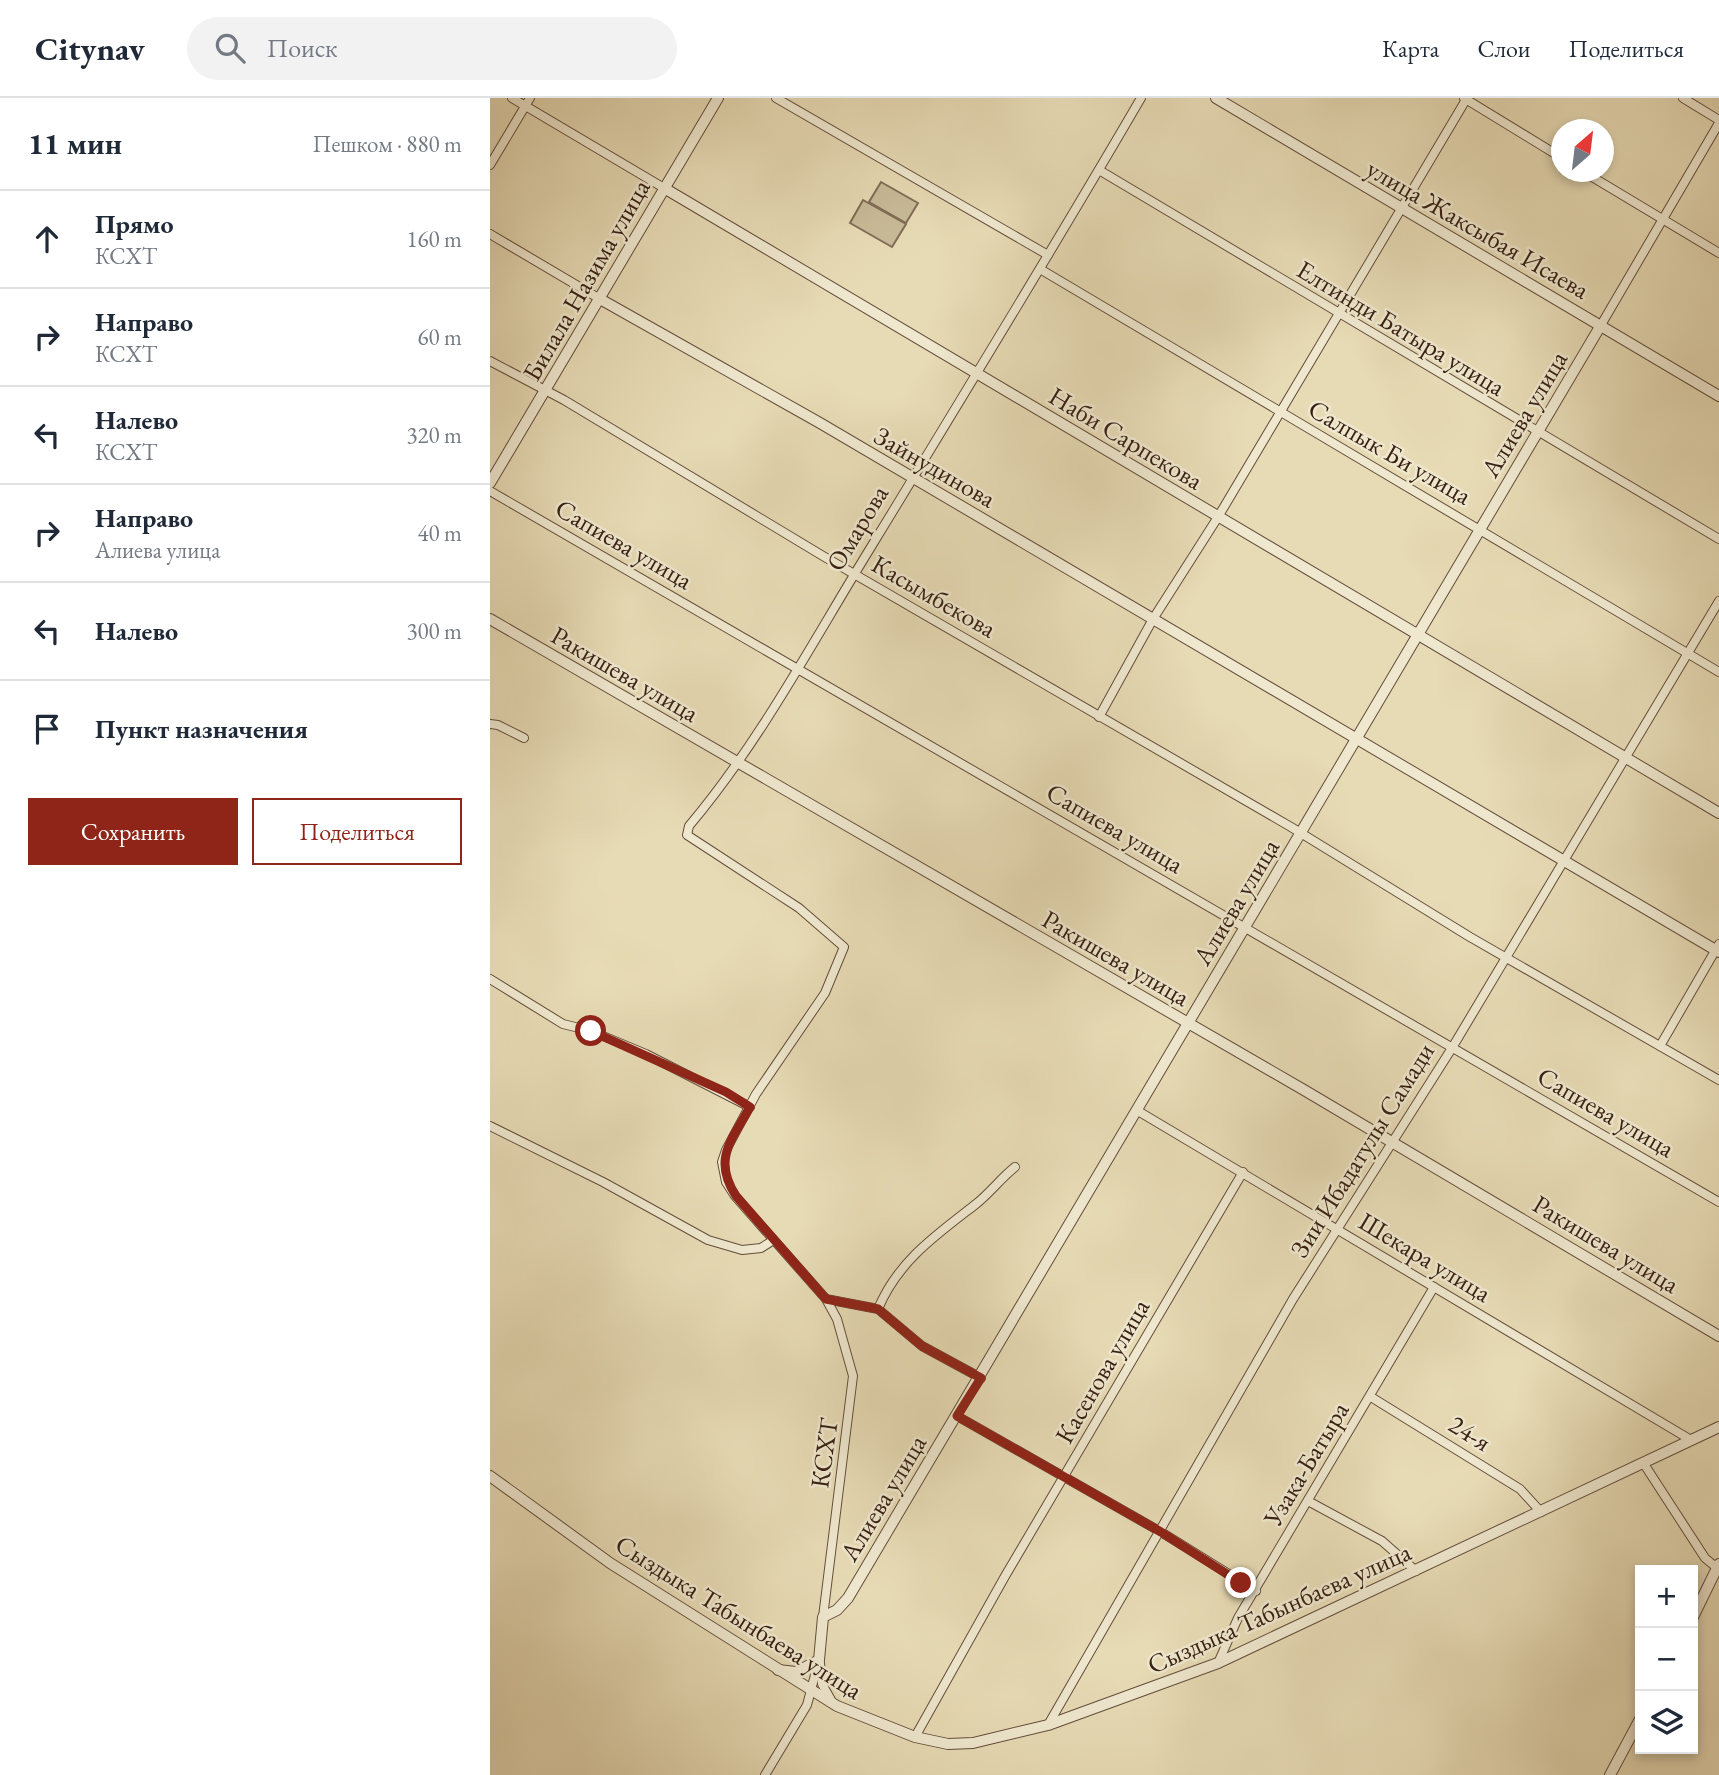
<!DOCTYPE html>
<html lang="ru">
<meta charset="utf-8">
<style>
:root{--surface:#fff;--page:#f2f2f3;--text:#1f2937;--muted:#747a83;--line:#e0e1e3;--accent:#8f2418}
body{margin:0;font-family:"EB Garamond",serif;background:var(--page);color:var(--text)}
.controls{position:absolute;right:21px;bottom:21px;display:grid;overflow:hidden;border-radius:0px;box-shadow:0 4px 10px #0003}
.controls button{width:63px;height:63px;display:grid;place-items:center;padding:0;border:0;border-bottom:2px solid var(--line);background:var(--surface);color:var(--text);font:35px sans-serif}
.compass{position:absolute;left:1061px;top:21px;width:63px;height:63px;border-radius:50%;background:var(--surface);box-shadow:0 4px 10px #0003;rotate:28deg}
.stop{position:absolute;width:21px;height:21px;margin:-16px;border:5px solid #8f2418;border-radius:50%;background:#fff}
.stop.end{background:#8f2418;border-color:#fff;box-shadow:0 2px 7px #0008}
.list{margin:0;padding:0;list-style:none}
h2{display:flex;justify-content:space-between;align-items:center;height:91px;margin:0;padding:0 28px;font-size:30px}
h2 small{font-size:23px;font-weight:400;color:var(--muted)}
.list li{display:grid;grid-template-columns:46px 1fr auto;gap:21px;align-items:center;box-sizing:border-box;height:98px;padding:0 28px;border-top:2px solid var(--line)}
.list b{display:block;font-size:26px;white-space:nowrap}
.list p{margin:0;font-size:23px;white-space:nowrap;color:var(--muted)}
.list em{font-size:23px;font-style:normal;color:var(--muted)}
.actions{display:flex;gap:14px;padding:21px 28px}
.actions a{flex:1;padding:16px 0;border:2px solid var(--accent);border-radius:0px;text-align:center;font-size:24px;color:var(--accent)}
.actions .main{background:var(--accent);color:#fff}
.icon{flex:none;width:38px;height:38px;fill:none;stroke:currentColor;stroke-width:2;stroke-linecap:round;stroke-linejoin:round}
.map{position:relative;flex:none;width:1229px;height:1677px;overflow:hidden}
header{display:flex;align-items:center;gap:42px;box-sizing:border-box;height:98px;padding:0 35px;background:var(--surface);border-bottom:2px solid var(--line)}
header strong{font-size:33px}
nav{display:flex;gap:38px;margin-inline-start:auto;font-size:24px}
.search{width:490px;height:63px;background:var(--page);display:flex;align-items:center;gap:18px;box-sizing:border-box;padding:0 24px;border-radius:38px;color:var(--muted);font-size:26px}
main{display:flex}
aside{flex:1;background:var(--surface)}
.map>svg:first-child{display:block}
.green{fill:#c9bb99;stroke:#806d56;stroke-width:2}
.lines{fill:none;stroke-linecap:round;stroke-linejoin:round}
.minor-casing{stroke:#634e3b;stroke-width:10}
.tertiary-casing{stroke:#634e3b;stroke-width:12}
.minor{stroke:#efe8cf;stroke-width:8}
.tertiary{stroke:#efe8cf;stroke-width:10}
.route{stroke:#8f2418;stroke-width:9}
.labels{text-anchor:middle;stroke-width:5;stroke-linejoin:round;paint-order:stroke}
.street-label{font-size:26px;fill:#371f12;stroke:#efe8cf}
</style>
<header>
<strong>Citynav</strong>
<div class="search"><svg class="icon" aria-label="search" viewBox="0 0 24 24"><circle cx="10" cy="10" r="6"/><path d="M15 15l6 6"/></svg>Поиск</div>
<nav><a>Карта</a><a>Слои</a><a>Поделиться</a></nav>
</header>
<main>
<aside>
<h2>11 мин<small>Пешком · 880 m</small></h2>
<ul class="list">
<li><svg class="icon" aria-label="ahead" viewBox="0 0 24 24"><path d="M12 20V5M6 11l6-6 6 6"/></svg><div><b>Прямо</b><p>КСХТ</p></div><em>160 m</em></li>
<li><svg class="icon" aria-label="right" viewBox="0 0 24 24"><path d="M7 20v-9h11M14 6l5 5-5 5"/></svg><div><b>Направо</b><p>КСХТ</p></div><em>60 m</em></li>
<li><svg class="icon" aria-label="left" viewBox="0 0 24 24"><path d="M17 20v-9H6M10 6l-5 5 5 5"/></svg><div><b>Налево</b><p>КСХТ</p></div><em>320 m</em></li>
<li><svg class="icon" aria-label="right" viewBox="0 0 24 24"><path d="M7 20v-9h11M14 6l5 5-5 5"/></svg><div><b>Направо</b><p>Алиева улица</p></div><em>40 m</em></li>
<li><svg class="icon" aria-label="left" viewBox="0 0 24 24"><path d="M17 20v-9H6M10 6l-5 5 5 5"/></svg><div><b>Налево</b></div><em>300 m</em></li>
<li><svg class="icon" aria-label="arrive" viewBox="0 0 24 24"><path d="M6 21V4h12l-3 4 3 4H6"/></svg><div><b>Пункт назначения</b></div></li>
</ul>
<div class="actions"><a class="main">Сохранить</a><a>Поделиться</a></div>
</aside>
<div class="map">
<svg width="1229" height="1677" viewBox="0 0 1229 1677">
<rect width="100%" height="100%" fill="#e7dbb5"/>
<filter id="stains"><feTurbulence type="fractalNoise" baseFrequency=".00286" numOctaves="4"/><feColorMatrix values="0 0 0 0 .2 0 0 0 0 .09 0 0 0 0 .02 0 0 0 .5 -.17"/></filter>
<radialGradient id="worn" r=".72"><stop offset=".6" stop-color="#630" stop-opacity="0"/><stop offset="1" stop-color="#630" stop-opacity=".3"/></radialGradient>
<!-- green -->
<g class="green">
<polygon points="391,84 428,105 416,125 379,104"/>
<polygon points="373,102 416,126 402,149 360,125"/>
</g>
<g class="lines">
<defs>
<g id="minor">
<polyline points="22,0 174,90"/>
<polyline points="286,0 558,157"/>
<polyline points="974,0 1072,60"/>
<polyline points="1193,0 1229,22"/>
<polyline points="0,67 40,0"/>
<polyline points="609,72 1229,441"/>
<polyline points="1094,74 1229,155"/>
<polyline points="0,136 110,201"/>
<polyline points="550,171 1229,574"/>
<polyline points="1111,227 1229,25"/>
<polyline points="0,263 74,302 333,458 801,729 980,839 1229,982"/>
<polyline points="0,393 1229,1104"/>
<polyline points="609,619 663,521 728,419 977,0"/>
<polyline points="0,626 8,627 34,640"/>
<polyline points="0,881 73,926 101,933 156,956 260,1009"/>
<polyline points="1170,948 1229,846"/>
<polyline points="648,1013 1201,1342"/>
<polyline points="0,1028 113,1084 218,1142 252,1152 271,1150 282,1143"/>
<polyline points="336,1201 388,1211 432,1248 491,1280"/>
<path d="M388 1211C408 1163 446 1137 486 1106 500 1095 511 1080 525 1069"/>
<polyline points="881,1299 1030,1391 1051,1414"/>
<polyline points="467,1318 671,1434 766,1493"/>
<polyline points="1154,1366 1215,1460 1227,1470"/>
<polyline points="818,1403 892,1443 926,1473"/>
<path d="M333 1519 363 1278 347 1221 336 1201 245 1098 236 1084 232 1064 236 1052 266 996 335 895 354 849 309 810 197 737 199 728C270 644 323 543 381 449 472 300 563 151 651 0"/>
<polyline points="330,1565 332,1586 341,1602"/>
<polyline points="728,1565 748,1520 944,1189"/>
<polyline points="558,1627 803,1201 962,950 1229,503"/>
<polyline points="425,1639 514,1480 753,1074"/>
<polyline points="275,1677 317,1607 329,1562"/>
</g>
<g id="tertiary">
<polyline points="726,0 1229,298"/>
<polyline points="174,90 1229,715"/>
<polyline points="110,201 330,325 1229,854"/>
<polyline points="0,385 228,0"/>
<polyline points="0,521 814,992 1229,1238"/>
<polyline points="0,1378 120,1465 347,1608 425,1639 458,1646 483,1645 558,1627 728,1565 1229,1329"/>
<polyline points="1203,1519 1229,1466"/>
<polyline points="288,1572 306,1574 329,1562 333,1519 347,1512 358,1500 1111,227"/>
<polyline points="1120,1677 1150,1621"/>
</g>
</defs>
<!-- minor casing -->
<use href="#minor" class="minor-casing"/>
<!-- tertiary casing -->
<use href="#tertiary" class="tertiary-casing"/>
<!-- minor -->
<use href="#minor" class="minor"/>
<!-- tertiary -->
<use href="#tertiary" class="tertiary"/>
</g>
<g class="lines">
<!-- route -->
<path class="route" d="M101 933 236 994 260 1009C242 1042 222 1061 246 1098L336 1201 388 1211 432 1248 491 1280 467 1318 671 1434 751 1485"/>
</g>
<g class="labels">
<!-- street labels -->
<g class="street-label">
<text transform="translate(988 131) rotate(30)" y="9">улица Жаксыбая Исаева</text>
<text transform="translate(96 182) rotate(-60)" y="9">Билала Назима улица</text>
<text transform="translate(911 230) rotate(31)" y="9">Елтинди Батыра улица</text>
<text transform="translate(1034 316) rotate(-59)" y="9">Алиева улица</text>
<text transform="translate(636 340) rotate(31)" y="9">Наби Сарпекова</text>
<text transform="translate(900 354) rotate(30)" y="9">Салпык Би улица</text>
<text transform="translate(445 369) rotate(30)" y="9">Зайнудинова</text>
<text transform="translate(367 430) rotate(-59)" y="9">Омарова</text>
<text transform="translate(134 446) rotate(30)" y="9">Сапиева улица</text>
<text transform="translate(444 498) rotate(30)" y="9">Касымбекова</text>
<text transform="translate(135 576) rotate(30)" y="9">Ракишева улица</text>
<text transform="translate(625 730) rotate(30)" y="9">Сапиева улица</text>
<text transform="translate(746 804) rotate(-59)" y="9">Алиева улица</text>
<text transform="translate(626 860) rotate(30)" y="9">Ракишева улица</text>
<text transform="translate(1116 1014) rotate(30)" y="9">Сапиева улица</text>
<text transform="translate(872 1052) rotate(-58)" y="9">Зии Ибадатулы Самади</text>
<text transform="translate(1116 1146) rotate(31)" y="9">Ракишева улица</text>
<text transform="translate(935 1159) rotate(31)" y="9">Шекара улица</text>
<text transform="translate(612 1273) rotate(-60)" y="9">Касенова улица</text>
<text transform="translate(980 1335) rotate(32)" y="9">24-я</text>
<text transform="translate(334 1355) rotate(-82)" y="9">КСХТ</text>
<text transform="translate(816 1366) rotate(-59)" y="9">Узака-Батыра</text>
<text transform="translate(393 1400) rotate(-59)" y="9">Алиева улица</text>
<text transform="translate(789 1510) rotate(-24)" y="9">Сыздыка Табынбаева улица</text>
<text transform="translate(249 1519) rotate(32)" y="9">Сыздыка Табынбаева улица</text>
</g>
</g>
<rect width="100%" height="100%" filter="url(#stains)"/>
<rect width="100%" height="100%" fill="url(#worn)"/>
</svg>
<div class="controls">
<button>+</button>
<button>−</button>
<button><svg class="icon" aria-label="layers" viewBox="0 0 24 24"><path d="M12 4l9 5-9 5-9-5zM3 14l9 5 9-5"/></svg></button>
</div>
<svg class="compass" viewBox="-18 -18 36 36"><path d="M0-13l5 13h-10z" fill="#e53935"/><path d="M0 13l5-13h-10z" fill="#747a83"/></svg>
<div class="stop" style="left:101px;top:933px"></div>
<div class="stop end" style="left:751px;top:1485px"></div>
</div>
</main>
